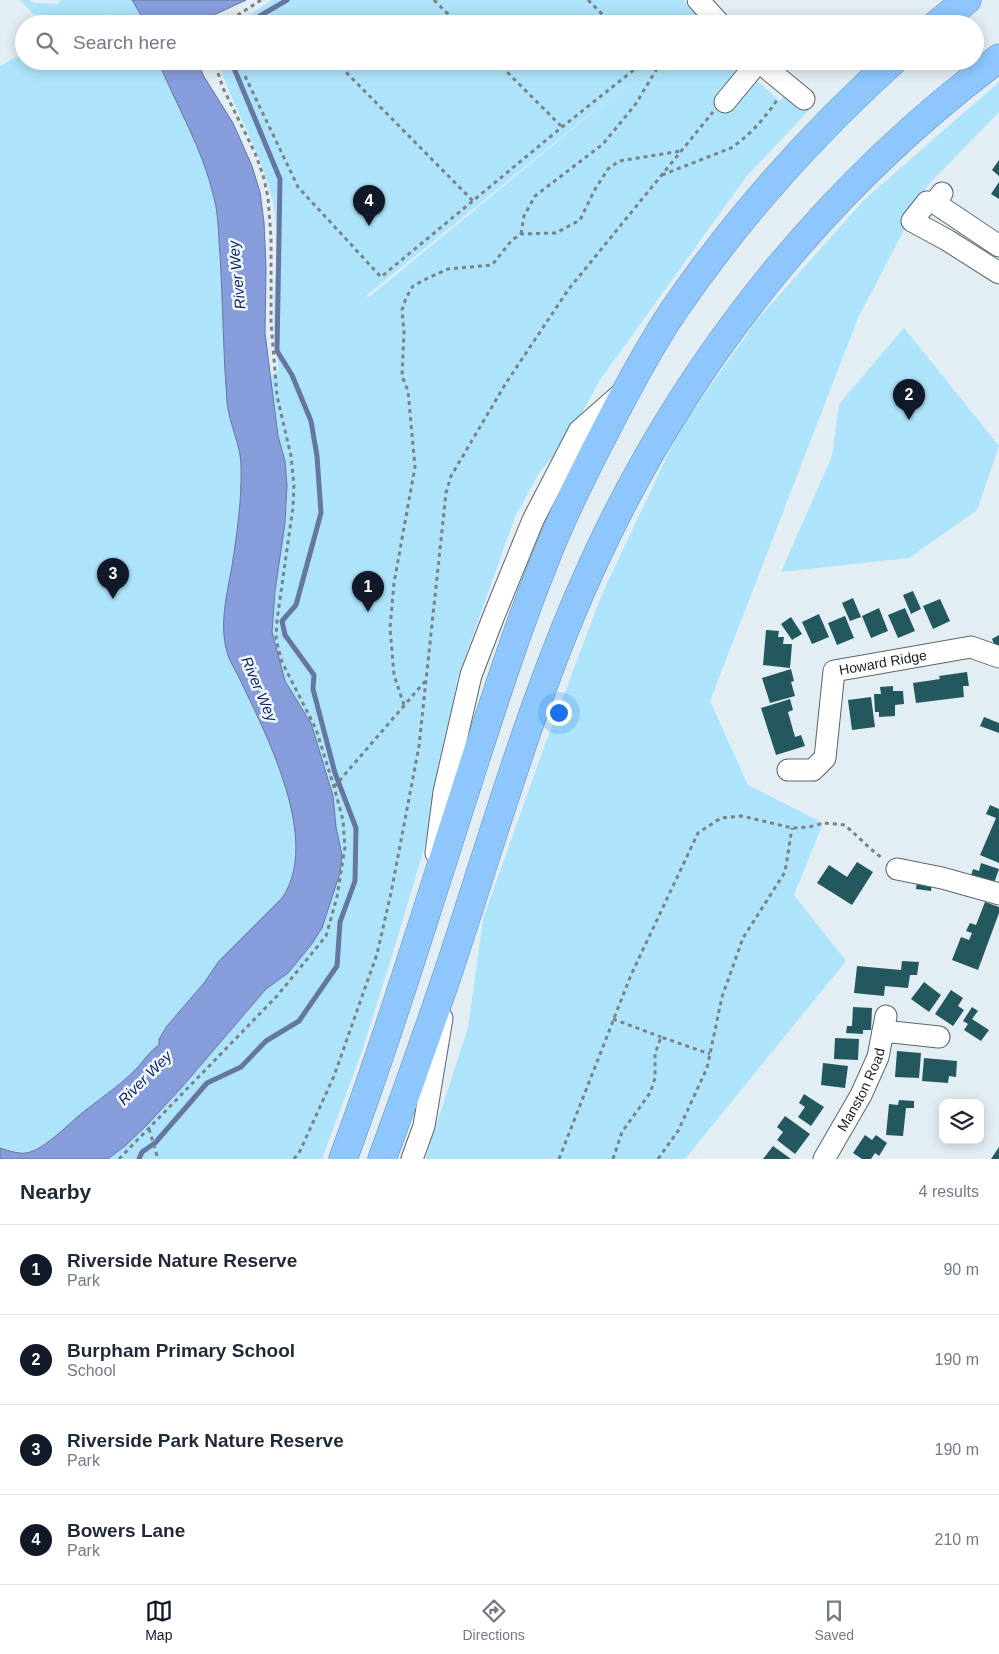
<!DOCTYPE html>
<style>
:root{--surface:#fff;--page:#f2f2f3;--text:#1f2937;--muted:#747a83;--line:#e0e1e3;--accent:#111827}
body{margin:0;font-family:Helvetica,sans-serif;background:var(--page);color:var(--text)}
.controls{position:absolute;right:15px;bottom:15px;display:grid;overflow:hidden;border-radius:10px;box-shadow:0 2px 12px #0003}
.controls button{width:45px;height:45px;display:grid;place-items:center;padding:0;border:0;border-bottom:1px solid var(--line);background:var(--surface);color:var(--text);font:25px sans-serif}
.you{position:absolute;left:558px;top:712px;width:18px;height:18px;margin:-12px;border:4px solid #fff;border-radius:50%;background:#1a73e8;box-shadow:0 0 0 8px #1a73e833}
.badge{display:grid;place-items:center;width:32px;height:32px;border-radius:50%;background:var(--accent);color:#fff;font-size:16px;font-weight:700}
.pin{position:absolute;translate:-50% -41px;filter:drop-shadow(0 1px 2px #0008)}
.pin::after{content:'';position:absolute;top:26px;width:18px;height:15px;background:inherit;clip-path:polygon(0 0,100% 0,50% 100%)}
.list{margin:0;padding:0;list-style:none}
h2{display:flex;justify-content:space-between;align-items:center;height:65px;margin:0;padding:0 20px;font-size:21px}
h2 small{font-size:16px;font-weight:400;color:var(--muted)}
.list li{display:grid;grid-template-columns:32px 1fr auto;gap:15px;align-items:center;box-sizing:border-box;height:90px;padding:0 20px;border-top:1px solid var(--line)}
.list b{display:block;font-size:19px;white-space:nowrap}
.list p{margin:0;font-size:16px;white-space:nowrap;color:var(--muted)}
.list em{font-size:16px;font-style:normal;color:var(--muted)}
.icon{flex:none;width:28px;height:28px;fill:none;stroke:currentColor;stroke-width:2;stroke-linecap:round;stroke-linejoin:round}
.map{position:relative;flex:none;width:999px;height:1159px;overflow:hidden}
.search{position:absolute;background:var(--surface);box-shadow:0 2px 12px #0003;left:15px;right:15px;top:15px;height:55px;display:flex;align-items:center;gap:12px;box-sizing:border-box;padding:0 18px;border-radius:28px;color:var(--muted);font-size:19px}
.sheet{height:425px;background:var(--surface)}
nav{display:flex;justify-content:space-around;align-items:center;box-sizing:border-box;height:70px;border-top:1px solid var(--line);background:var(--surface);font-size:14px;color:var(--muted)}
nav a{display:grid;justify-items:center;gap:2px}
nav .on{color:var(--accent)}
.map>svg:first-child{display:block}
.green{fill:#ade4fb;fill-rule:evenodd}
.water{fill:#869cdb;stroke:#6676a3}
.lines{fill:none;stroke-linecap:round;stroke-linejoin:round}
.stream{stroke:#6676a3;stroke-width:5}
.building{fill:#23595e}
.minor-casing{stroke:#5c666a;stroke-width:23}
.highway-casing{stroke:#658cb0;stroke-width:29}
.path{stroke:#7a8285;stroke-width:3;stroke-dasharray:4 4;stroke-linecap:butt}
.minor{stroke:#fff;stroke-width:21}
.highway{stroke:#8dc7fd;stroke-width:28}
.labels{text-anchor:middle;stroke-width:5;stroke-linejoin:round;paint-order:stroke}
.street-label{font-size:14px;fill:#1b1f21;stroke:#f1faff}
.water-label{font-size:15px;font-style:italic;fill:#142269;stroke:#f1faff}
</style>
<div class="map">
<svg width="999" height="1159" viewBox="0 0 999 1159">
<rect width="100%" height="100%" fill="#e2eef3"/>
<!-- green -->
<g class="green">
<polygon points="20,0 29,0 34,3 57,4 62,0 133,0 146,24 93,24 112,14 89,24 81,24 84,22 33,14"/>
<polygon points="272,0 683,0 704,21 701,24 235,24"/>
<path d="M24 53V61H158C177 107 203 149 214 198 219 216 218 236 220 254 223 304 223 353 227 402 229 424 241 445 241 466 242 499 237 533 232 566 227 594 219 624 227 652 230 664 238 673 242 684 268 738 321 842 282 898L219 961 204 983 167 1026 159 1045 153 1049 138 1067 108 1094 76 1118 61 1134 32 1151 26 1153 0 1148V66Z"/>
<path d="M218 61H734L780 101 787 93 809 110 746 177 600 380 568 438 539 473 515 517 457 680 443 769 428 835 392 956 362 1051 322 1159H108L146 1126 182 1087 266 989 288 973 322 928 340 873 342 855 309 718 285 681 272 632 275 591 285 523 287 485 285 461 278 436 269 377 279 370C277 353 274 337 274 320 273 280 282 239 272 199 261 151 233 109 218 61ZM649 66 369 297 366 296Z"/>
<polygon points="999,82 999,112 927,186 858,318 710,701 748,785 823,823 794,895 846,961 685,1159 425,1159 468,1028 483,919 543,750 602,594 680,429 757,320 865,199"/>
<polygon points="904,328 999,446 977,510 909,558 781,572 832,456 839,404"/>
</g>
<!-- water -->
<g class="water">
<polygon points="132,0 246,0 214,15 207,24 146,24"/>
<path d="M158 61H198L203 75 233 123 252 166 260 192 264 222 266 268 265 333 278 436 285 461 287 485 285 523 275 591 272 632 285 681 311 723 333 796 336 827 342 855 340 873 322 928 311 945 288 973 266 989 182 1087 146 1126 126 1145 108 1159H0V1148C7 1150 18 1154 26 1153 41 1151 65 1128 76 1118 96 1101 119 1087 138 1067 145 1059 150 1051 159 1045V1039L167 1026 204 983 219 961 282 898C321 842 268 738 242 684 238 673 230 664 227 652 219 624 227 594 232 566 237 533 242 499 241 466 241 445 229 424 227 402 223 353 223 304 220 254 218 236 219 216 214 198 203 149 177 107 158 61Z"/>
</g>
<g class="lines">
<!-- stream -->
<g class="stream">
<polyline points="246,24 287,0"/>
<polyline points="139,1159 142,1152 155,1143 207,1083 241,1067 266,1041 299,1021 337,966 340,922 355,881 356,828 335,773 313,689 314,675 285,635 282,621 296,605 321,513 317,456 311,421 292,375 277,351 280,179 231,61"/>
</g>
</g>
<!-- building -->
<g class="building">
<polygon points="999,160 999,176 992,170"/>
<polygon points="999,182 999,199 991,194"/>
<polygon points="913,591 921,609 911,614 903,595"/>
<polygon points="853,598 861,617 850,621 842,603"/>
<polygon points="940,599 950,621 933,629 923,606"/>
<polygon points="879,608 888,631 871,638 862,616"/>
<polygon points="905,608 915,631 898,638 888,615"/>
<polygon points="819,614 829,637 812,644 802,622"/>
<polygon points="845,616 854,638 837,645 828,623"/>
<polygon points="791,617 802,634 792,640 781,624"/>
<polygon points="766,630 779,631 778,637 784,637 783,644 792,644 790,668 763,665"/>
<polygon points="999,635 999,649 996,648 992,639"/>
<polygon points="791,669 794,681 791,682 795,696 770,703 762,678"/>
<polygon points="967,672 969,686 963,686 964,697 916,703 913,683 940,679 939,676"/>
<polygon points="893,686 893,691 903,691 904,704 895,705 895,716 879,717 879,712 875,712 874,694 881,694 880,687"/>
<polygon points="871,697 875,727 852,730 848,700"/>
<polygon points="790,699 793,710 788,712 795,737 801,735 805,746 776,755 761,708"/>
<polygon points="984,717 999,723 999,733 980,726"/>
<polygon points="990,805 999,809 999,863 980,855 996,818 986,814"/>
<polygon points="857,862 873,872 852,905 817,883 829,865 847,877"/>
<polygon points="981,863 999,869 993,886 970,879 973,869 979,871"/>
<polygon points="917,881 932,883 931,891 916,889"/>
<polygon points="985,902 999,907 999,913 978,970 952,960 961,937 969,940 972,933 966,931 970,923 976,925"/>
<polygon points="902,961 919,962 917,975 910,975 908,988 885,986 884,996 854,993 857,966 901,970"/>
<polygon points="924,982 941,995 929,1012 911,999"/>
<polygon points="951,990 963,998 958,1006 964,1010 953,1026 935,1014"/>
<polygon points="853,1007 872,1008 871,1030 863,1030 863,1034 846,1033 847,1026 852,1026"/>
<polygon points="972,1007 978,1011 972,1019 989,1030 981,1041 964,1030 968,1024 963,1021"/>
<polygon points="835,1038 859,1039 858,1060 834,1059"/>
<polygon points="897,1051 921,1053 919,1078 895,1077"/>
<polygon points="924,1058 957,1061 956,1077 949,1076 948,1083 922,1081"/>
<polygon points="823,1063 848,1066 845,1088 821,1085"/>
<polygon points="804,1094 824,1107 811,1126 798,1117 805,1107 799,1103"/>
<polygon points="899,1100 914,1101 914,1108 906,1108 903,1136 886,1135 889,1104 898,1105"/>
<polygon points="785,1116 810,1134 795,1154 777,1140 783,1132 777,1127"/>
<polygon points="865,1135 872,1140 876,1135 887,1143 879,1156 875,1153 871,1159 862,1159 853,1153"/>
<polygon points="773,1146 791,1159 763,1159"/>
<polygon points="999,1147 999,1159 991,1159"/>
</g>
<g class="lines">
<defs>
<g id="minor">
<polyline points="698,0 720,24"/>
<polyline points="758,61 804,99"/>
<polyline points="725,102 758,62"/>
<polyline points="942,193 935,203 999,246"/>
<polyline points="935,203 927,202 912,221 947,240 999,273"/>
<path id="s1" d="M788 770H813L825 758 834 671 971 647 999 657"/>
<polyline points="436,853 444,792 471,675 493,618 533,520 579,431 621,394"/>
<polyline points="897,869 942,878 999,894"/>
<polyline points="883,1031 939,1037"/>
<polyline points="412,1159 424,1126 442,1018"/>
<path id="s2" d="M824 1159 861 1095 878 1057 886 1016"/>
</g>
<g id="highway">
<polyline points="937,24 967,0"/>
<path d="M343 1159C389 1034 428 906 469 779 493 705 516 632 545 560 563 513 586 468 609 424 629 385 650 346 674 310 737 218 810 136 893 61"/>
<path d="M382 1159C406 1094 429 1029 451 964 496 828 534 692 594 562 685 363 824 189 999 58"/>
</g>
</defs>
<!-- minor casing -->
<use href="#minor" class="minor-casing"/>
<!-- highway casing -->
<use href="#highway" class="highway-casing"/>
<!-- path -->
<g class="path">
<polyline points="434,0 458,24"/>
<polyline points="588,0 612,24"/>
<polyline points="224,24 261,0"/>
<polyline points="335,61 474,202"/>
<polyline points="496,61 562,127"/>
<polyline points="245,76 298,187 381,277 562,127 645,61"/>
<path d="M662 175 731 148C749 136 766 117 777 100"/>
<polyline points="521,234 524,216 535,196 603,144 635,105 658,67 664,61"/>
<polyline points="404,705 394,675 390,628 394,583 415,467 408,391 402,376 404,332 402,310 406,298 413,286 428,278 448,269 492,265 512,240 521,234 556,233 580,220 594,191 608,169 619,161 681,151"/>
<polyline points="334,787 427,679"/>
<polyline points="613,1019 661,1037"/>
<polyline points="149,1129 158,1159"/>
<polyline points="119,1159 277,996 326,936 337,897 345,847 343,820 334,787 316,729 282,662 276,639 277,620 293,507 294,485 291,456 277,396 271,322 271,238 268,197 263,175 255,153 223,88 214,61"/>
<polyline points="294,1159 300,1151 334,1076 377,954 391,893 419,746 446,493 451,476 506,383 568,290 713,112"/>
<polyline points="559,1159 631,975 698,833 721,818 742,816 792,828 809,827 824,823 845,825 872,850 883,859"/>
<polyline points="613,1159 622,1132 650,1093 655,1078 655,1054 661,1037 710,1054"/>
<polyline points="658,1159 678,1131 707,1068 722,997 743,938 785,872 792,828"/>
</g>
<!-- minor -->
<use href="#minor" class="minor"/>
<!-- highway -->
<use href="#highway" class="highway"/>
</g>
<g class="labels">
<!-- street labels -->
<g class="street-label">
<text dy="5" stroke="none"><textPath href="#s1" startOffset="179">Howard Ridge</textPath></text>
<text dy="5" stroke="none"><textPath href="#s2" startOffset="79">Manston Road</textPath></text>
</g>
<!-- water labels -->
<g class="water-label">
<text transform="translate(237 275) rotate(-96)" y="5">River Wey</text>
<text transform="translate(259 689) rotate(67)" y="5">River Wey</text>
<text transform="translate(145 1078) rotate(-45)" y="5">River Wey</text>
</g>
</g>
</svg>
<div class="controls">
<button><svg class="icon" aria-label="layers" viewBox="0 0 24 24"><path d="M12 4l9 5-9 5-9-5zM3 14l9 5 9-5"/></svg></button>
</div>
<div class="you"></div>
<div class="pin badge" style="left:368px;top:612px">1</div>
<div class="pin badge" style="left:909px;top:420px">2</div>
<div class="pin badge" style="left:113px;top:599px">3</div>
<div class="pin badge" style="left:369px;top:226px">4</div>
<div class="search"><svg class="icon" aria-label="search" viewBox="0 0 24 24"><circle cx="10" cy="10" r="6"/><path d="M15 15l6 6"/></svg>Search here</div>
</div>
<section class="sheet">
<h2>Nearby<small>4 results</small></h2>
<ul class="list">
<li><span class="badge">1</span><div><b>Riverside Nature Reserve</b><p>Park</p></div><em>90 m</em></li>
<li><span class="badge">2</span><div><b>Burpham Primary School</b><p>School</p></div><em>190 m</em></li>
<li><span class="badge">3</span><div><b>Riverside Park Nature Reserve</b><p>Park</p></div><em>190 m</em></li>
<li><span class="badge">4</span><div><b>Bowers Lane</b><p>Park</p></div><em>210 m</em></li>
</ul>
</section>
<nav>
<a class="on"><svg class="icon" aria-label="map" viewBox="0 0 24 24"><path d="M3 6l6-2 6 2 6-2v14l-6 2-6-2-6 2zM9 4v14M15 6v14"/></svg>Map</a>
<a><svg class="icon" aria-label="directions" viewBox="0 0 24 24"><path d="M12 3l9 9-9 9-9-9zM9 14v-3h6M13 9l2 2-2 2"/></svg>Directions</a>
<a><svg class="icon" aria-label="saved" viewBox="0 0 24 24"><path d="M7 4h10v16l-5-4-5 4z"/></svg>Saved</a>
</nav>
